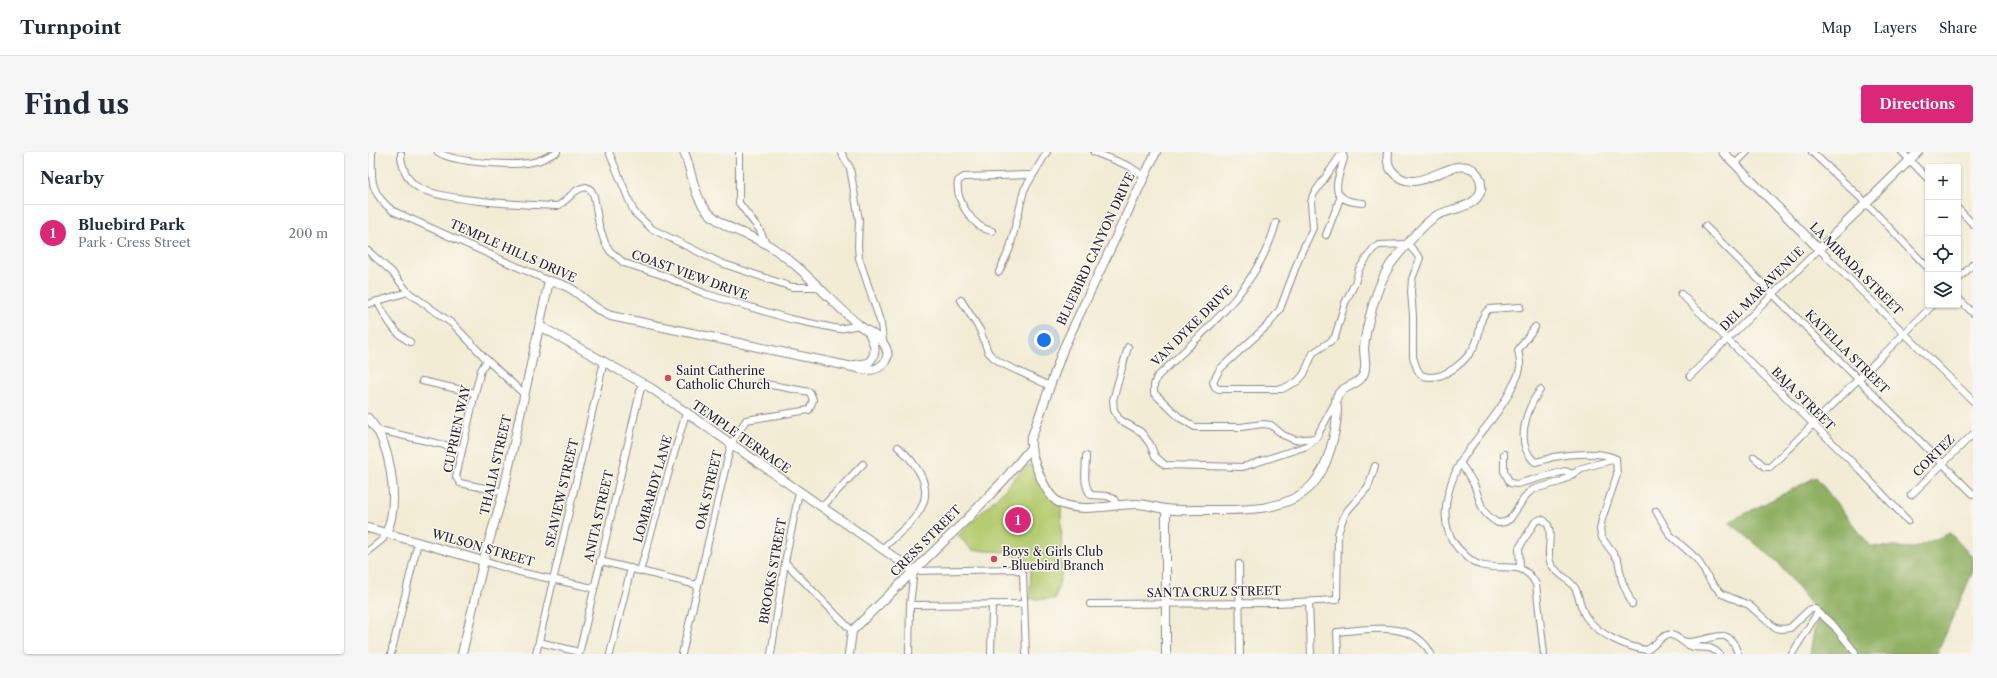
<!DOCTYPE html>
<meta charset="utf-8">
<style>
:root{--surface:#fff;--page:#f6f6f7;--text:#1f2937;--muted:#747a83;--line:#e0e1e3;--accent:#db2777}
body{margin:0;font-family:"Libre Caslon Text",serif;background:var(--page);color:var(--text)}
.controls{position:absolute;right:12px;top:12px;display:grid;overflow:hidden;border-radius:4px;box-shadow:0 1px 3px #0004}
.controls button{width:36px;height:36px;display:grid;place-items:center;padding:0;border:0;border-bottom:1px solid var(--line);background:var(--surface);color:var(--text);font:20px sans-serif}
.you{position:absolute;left:676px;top:188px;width:14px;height:14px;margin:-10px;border:3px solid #fff;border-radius:50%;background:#1a73e8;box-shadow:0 0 0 6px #1a73e833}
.badge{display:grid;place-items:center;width:26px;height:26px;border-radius:50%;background:var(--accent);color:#fff;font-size:13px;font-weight:700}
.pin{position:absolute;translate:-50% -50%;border:2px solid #fff;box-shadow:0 1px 4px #0006}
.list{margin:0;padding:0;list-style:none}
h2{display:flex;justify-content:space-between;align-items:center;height:52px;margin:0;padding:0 16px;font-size:17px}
h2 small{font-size:13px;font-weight:400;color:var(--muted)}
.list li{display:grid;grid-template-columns:26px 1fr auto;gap:12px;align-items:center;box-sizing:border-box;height:56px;padding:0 16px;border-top:1px solid var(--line)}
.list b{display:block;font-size:15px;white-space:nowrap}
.list p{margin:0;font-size:13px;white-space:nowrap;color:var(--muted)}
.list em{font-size:13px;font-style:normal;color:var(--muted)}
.icon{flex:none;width:22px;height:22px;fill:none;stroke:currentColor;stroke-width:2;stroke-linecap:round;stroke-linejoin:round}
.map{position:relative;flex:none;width:1605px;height:502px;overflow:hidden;border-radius:4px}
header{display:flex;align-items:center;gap:24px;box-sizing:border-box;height:56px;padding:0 20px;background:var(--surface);border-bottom:1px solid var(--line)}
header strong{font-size:19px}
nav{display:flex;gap:22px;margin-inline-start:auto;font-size:14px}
.intro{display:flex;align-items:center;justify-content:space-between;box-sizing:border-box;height:96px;padding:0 24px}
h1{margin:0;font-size:28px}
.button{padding:10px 18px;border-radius:4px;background:var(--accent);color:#fff;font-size:14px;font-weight:700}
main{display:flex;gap:24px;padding:0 24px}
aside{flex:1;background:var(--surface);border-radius:4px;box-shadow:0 1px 3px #0004}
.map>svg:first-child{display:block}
.green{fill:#b5cc71;stroke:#6c7756}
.forest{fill:#90b063;stroke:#59694f}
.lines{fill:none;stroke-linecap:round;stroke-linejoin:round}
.minor-casing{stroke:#8a8788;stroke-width:8}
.tertiary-casing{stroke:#8a8788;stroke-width:10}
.minor{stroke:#fff;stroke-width:6}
.tertiary{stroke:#fff;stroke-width:8}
.poi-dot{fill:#d1495b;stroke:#fbf7ec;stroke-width:1.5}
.labels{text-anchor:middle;stroke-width:3;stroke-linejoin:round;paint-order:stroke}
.street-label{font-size:12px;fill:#22223b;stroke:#fbf7ec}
.poi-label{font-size:12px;fill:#22223b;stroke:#fbf7ec;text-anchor:start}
</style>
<header>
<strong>Turnpoint</strong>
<nav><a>Map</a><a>Layers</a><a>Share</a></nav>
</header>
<div class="intro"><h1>Find us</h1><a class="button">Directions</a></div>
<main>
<aside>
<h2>Nearby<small></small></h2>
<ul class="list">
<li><span class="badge">1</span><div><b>Bluebird Park</b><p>Park · Cress Street</p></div><em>200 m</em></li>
</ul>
</aside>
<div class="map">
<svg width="1605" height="502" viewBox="0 0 1605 502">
<rect width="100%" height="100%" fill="#fbf7ec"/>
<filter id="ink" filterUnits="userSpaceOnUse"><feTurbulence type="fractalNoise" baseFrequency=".025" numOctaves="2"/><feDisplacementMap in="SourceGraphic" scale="8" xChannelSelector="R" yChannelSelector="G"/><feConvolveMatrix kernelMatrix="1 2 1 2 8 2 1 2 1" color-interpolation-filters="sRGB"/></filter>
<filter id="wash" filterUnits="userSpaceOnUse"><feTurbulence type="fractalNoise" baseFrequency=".012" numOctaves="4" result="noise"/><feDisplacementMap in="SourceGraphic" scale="16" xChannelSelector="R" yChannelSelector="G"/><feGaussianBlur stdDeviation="0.9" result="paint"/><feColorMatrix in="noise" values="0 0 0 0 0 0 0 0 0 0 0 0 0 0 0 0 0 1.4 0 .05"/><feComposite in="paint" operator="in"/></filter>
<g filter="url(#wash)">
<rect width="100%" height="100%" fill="#f2ecd5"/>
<!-- green -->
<polygon class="green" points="661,313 666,316 693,354 694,420 687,447 662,447 663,412 639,400 604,398 590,384 643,331 654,317"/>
<!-- forest -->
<polygon class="forest" points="1448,325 1502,394 1546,396 1582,381 1605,406 1605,419 1569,502 1442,502 1449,460 1410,410 1361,370"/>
</g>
<g filter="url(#ink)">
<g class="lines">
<defs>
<g id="minor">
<path d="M4 0C3 28 2 41 25 59L181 129"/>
<path d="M70 0C86 11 150 15 169 9 176 7 182 3 189 0"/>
<polyline points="241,0 266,60 284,77 353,111 424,135 449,135"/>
<polyline points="371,0 371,51 391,77 399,93"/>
<polyline points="473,0 482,16 491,68 490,94 491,106 513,172 515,189"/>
<polyline points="726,0 761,14 776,24"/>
<polyline points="1444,0 1498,51 1560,116"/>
<polyline points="1534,0 1560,27"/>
<path d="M33 2C33 13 39 28 48 34 69 49 161 53 189 54 201 49 204 37 218 35L223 38 226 44 231 73 237 91 242 99 256 111 294 123 338 142 422 167 471 177 491 173"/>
<polyline points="1367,12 1379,0"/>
<path d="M995 51C957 49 970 29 976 6L975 3 972 4 945 43 943 50 945 76 933 101 912 157 901 172 852 217 845 230 847 235 851 237H914L930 229 936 222 945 201 963 189 967 185 977 151 987 131 991 117 1005 97 1011 93 1040 92 1052 106 1044 127 1043 140 1045 163V205L1049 217 1053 223C1074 232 1103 207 1109 188 1113 177 1111 165 1121 157L1152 155"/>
<polyline points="1590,57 1605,72"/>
<path d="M908 71C890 137 836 179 789 225L786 233V241L812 266 827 275H873L895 272 903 273 915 283 927 288 948 286"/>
<polyline points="1337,74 1605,342"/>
<path d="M624 79C605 76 587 48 590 29L596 25 664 23"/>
<polyline points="958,83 973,44"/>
<polyline points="0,99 24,120 40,140 86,173 119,208 156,242"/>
<polyline points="631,120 642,96 656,38 679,0"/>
<polyline points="1590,128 1605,112"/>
<polyline points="1313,142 1492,318 1540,369"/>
<polyline points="1590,146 1605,161"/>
<polyline points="593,148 612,178 620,200 626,206 635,212 682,234"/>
<path d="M9 149C18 165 25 181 42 190"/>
<polyline points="0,152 40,140"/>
<path d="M1167 175 1150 198C1151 204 1153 211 1152 216 1151 222 1148 228 1145 233 1131 265 1103 288 1088 319 1076 346 1070 379 1095 401 1099 405 1106 411 1112 413 1136 420 1154 406 1168 432L1176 502"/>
<polyline points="760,195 745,248 746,258 751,267 773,280 782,292 787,304 797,313 875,315 939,294 948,286 968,249"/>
<polyline points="119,208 113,218 107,241 88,325 92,331 136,340"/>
<polyline points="1322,224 1451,97 1605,249"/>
<polyline points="54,229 107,241"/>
<path d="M1172 238C1158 258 1146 292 1167 310 1174 309 1179 307 1185 305 1201 302 1235 299 1248 307"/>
<polyline points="11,281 15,279 94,297"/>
<polyline points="1136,302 1136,319 1142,331 1149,332 1197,319 1205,322"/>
<path d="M718 304C718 317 714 332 723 343L739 344 746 347 749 354"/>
<polyline points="1386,305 1397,315 1402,315 1565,153"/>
<polyline points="1248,307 1249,323 1234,367 1232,378 1234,386 1250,408 1254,429 1264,452"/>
<path d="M1092 311C1097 318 1104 327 1107 335 1114 354 1112 360 1130 371L1137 370 1142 367 1159 342 1166 337 1192 330 1214 316 1248 307"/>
<polyline points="1543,343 1605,282"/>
<polyline points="454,355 495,312"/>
<polyline points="1288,359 1302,383 1329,407 1343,430 1354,442 1381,453 1407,476 1414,477 1422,476 1442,457 1447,457 1466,474 1487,500"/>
<path d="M514 397C527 384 547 370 554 354 565 332 545 308 530 295"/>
<polyline points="0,399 15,387 18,381"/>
<polyline points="115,409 151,420 225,436"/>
<polyline points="232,409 329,433"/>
<polyline points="417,410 484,479"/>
<polyline points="871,412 872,502"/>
<path d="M1152 416 1151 396 1167 370 1173 367C1190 373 1176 400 1183 412 1188 422 1201 426 1207 436 1212 445 1212 456 1218 465 1231 483 1258 495 1279 498 1285 495 1293 485 1299 483 1307 481 1311 489 1319 490 1343 491 1360 469 1370 502"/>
<polyline points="272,419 318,261"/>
<polyline points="941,450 943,502"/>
<polyline points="722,452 909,451 969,448 970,382 974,369 979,359 1000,335 1007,314"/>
<polyline points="542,453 655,452"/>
<path d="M1314 489C1329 502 1339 489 1351 502"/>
<polyline points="171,490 211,500"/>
<polyline points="23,502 50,390"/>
<polyline points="168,502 236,209"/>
<polyline points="211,502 274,231"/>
<polyline points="242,502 263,416"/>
<polyline points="314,502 363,292 378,268 441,258 445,248 442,240 392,231"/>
<polyline points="403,502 417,410 431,340"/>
<polyline points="541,502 542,453 546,419 646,417 654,420 655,422 658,502"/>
<polyline points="623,502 624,452"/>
<path d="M970 502 969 480C1001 477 1046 468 1063 502"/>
<polyline points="1424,502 1450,460"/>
</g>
<g id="tertiary">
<path d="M788 0 696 195 663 287C661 302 676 341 690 350 712 362 745 352 769 352 779 352 788 356 797 357 810 359 823 358 835 358 871 358 919 361 945 332 960 315 969 279 969 257 969 254 968 252 968 249 969 233 992 235 996 221 999 213 996 205 996 196 998 173 1009 133 1022 113 1031 101 1055 72 1068 64 1081 56 1108 57 1113 38 1114 32 1112 24 1107 19 1084 0 1049 49 1024 19 1020 14 1019 7 1020 0"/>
<polyline points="1355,0 1451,97 1550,0"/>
<polyline points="172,174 283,236 546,419"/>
<path d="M486 213 500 211C510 202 507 192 501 181"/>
<path d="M0 266C4 271 8 276 11 281 24 307 31 355 18 381"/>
<polyline points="798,357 798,502"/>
<polyline points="0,376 115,409"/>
<path d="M94 502 118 399 135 342 181 129C189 131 198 133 205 138 218 147 228 159 243 164L499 218C514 218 526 206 515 191 510 183 498 179 491 173 461 148 433 113 400 93 379 81 356 77 339 59 325 43 324 19 316 0"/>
<polyline points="481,502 484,479 599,367 636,328 662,297"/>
</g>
</defs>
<!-- minor casing -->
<use href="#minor" class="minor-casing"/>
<!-- tertiary casing -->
<use href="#tertiary" class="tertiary-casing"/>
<!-- minor -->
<use href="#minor" class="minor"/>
<!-- tertiary -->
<use href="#tertiary" class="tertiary"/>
</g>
</g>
<!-- markers -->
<g class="poi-dot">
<circle cx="300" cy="226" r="4"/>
<circle cx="626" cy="407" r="4"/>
</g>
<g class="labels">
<!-- street labels -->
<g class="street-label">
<text transform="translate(728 97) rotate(-65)" y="4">BLUEBIRD CANYON DRIVE</text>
<text transform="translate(145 99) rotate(24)" y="4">TEMPLE HILLS DRIVE</text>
<text transform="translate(1488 117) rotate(45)" y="4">LA MIRADA STREET</text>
<text transform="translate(322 123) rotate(20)" y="4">COAST VIEW DRIVE</text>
<text transform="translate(1394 137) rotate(-45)" y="4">DEL MAR AVENUE</text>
<text transform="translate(824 174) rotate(-45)" y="4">VAN DYKE DRIVE</text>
<text transform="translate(1479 200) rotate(45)" y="4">KATELLA STREET</text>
<text transform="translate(1435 247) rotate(45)" y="4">BAJA STREET</text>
<text transform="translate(89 277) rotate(-78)" y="4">CUPRIEN WAY</text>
<text transform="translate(373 285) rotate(35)" y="4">TEMPLE TERRACE</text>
<text transform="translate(1566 304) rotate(-45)" y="4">CORTEZ</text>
<text transform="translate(128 313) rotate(-77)" y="4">THALIA STREET</text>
<text transform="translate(285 337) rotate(-74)" y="4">LOMBARDY LANE</text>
<text transform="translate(341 338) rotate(-77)" y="4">OAK STREET</text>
<text transform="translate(194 341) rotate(-77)" y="4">SEAVIEW STREET</text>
<text transform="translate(231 364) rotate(-77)" y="4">ANITA STREET</text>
<text transform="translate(558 389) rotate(-45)" y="4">CRESS STREET</text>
<text transform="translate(115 396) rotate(16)" y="4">WILSON STREET</text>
<text transform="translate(405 419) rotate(-80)" y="4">BROOKS STREET</text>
<text transform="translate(846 440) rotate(-1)" y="4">SANTA CRUZ STREET</text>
</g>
<!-- poi labels -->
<g class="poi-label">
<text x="308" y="223">Saint Catherine<tspan x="308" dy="14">Catholic Church</tspan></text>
<text x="634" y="404">Boys &amp; Girls Club<tspan x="634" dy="14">- Bluebird Branch</tspan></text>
</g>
</g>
</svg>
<div class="controls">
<button>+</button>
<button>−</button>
<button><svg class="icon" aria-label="locate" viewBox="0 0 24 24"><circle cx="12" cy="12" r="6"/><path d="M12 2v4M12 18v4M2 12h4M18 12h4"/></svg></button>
<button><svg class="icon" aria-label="layers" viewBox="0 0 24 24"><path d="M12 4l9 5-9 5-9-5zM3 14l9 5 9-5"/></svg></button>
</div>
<div class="you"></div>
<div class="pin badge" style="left:650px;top:368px">1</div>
</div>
</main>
